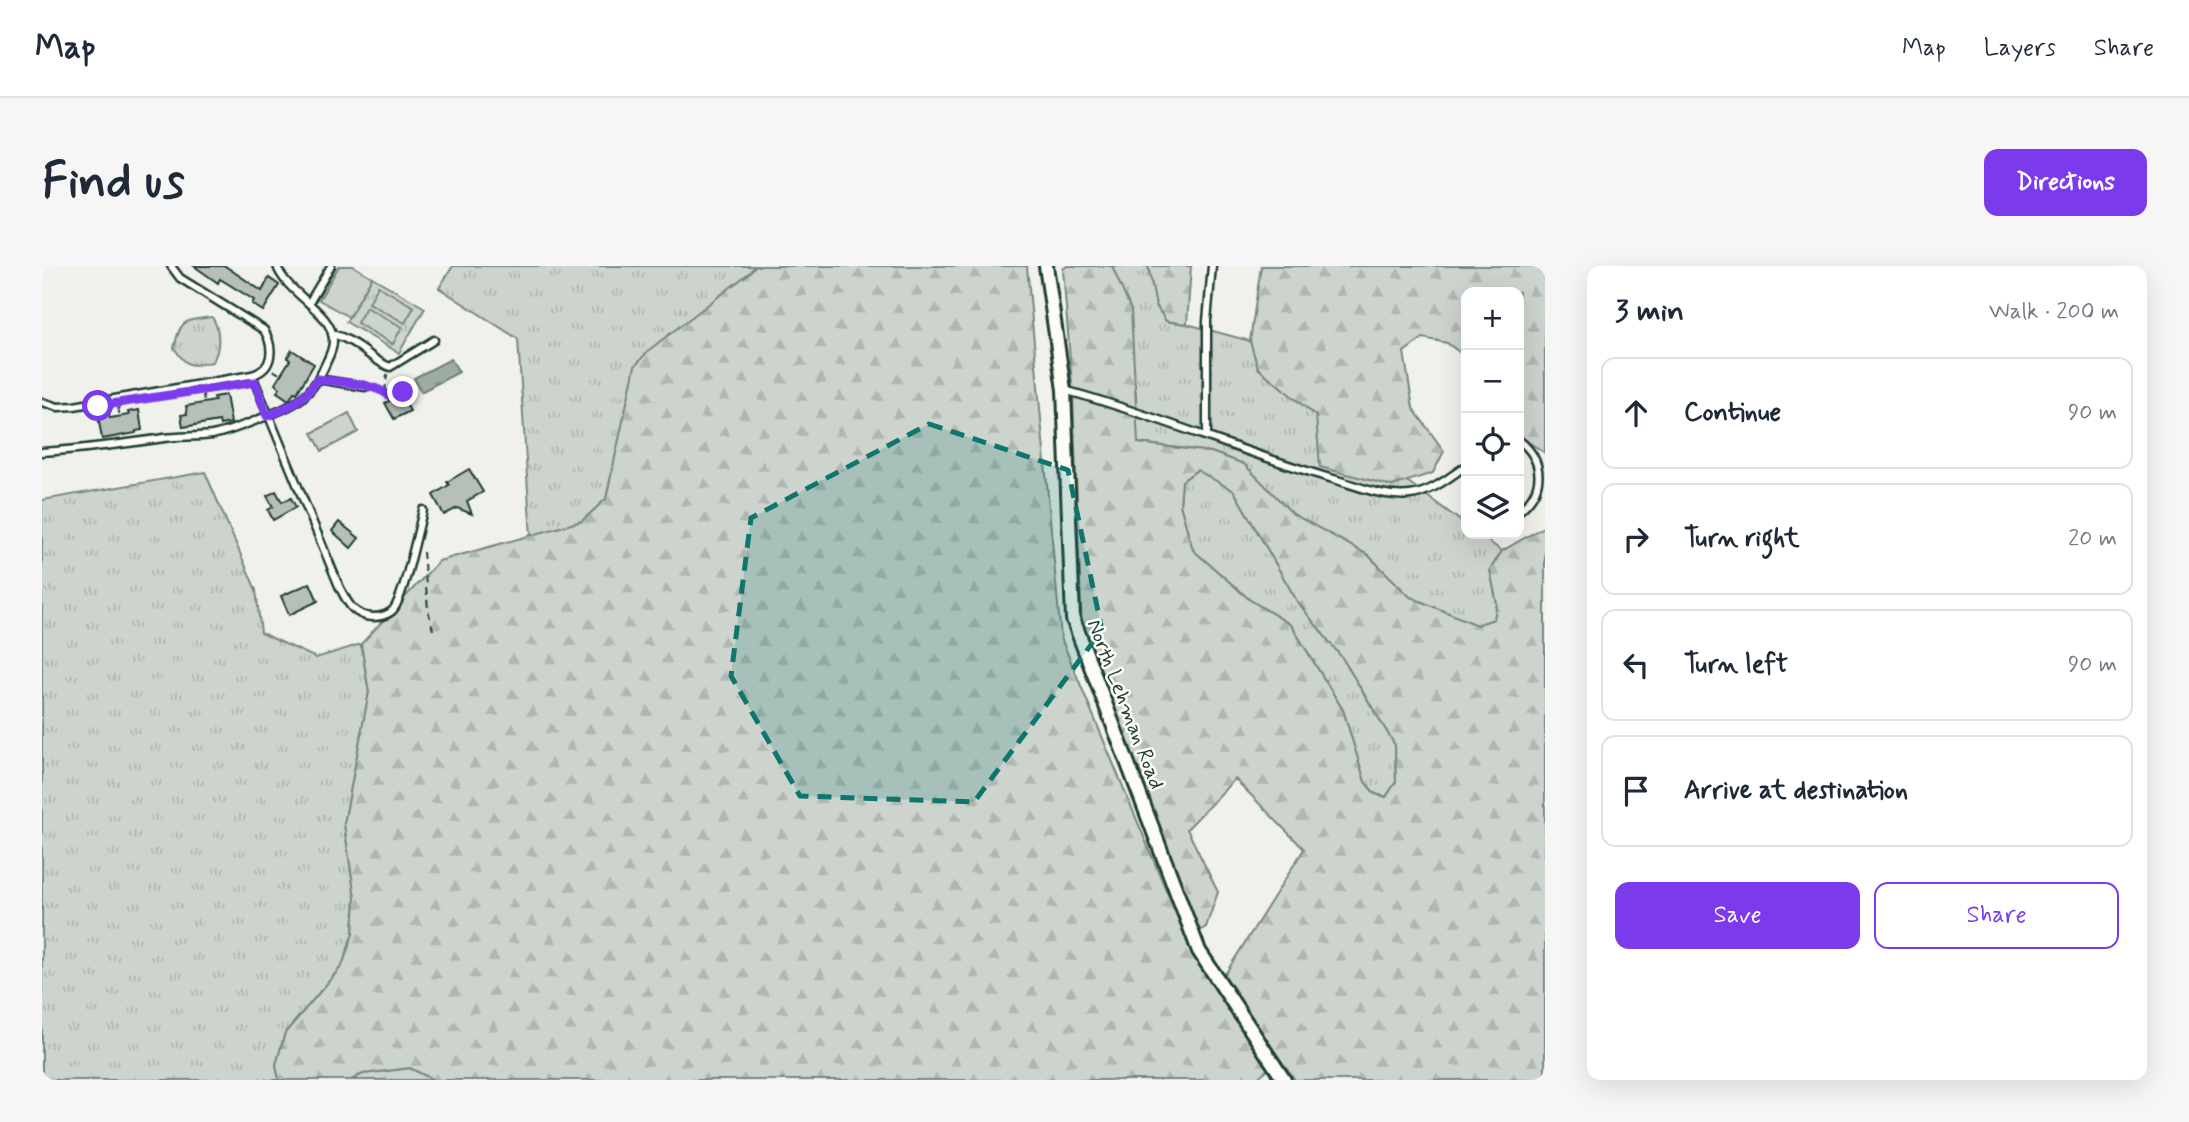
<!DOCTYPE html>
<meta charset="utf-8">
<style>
:root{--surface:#fff;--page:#f6f6f7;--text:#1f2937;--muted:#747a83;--line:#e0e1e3;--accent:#7c3aed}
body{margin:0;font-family:Mynerve,sans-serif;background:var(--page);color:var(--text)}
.controls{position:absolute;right:21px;top:21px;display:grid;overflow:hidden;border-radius:14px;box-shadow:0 7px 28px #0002}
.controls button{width:63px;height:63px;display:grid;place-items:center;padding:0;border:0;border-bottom:2px solid var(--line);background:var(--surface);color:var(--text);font:35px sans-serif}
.stop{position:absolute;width:21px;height:21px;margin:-16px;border:5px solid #7c3aed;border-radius:50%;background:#fff}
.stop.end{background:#7c3aed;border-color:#fff;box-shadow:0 2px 7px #0008}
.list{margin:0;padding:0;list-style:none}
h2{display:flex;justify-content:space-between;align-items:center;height:91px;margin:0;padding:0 28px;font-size:30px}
h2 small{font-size:23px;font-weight:400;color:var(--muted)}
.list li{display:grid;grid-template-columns:46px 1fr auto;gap:21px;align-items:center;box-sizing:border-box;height:112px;margin:0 14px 14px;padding:0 14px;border:2px solid var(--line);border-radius:14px}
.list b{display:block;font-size:26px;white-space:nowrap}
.list em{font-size:23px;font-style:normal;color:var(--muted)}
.actions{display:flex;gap:14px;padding:21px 28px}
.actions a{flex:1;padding:16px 0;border:2px solid var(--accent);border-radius:14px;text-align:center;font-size:24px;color:var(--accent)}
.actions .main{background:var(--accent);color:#fff}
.icon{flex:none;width:38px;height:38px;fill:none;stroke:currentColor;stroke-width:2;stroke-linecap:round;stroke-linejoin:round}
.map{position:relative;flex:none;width:1503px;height:814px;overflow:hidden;border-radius:14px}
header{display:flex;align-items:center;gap:42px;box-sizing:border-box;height:98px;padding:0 35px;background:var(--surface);border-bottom:2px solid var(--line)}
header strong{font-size:33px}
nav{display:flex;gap:38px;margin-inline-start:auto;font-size:24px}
.intro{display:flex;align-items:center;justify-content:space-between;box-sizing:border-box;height:168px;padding:0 42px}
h1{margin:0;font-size:49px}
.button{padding:18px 32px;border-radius:14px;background:var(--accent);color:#fff;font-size:24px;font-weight:700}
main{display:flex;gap:42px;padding:0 42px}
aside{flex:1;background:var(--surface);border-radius:14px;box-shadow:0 7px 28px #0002}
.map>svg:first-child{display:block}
.grass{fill:url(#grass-tufts);stroke:#768880;stroke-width:2}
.forest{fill:url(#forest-firs);stroke:#768880;stroke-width:2;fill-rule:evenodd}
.pitch{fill:#cdd3cd;stroke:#768880;stroke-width:2}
.water{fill:url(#water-ripples);stroke:#6c8077;stroke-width:2}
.building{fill:#b6bfb8;stroke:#1f3d34;stroke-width:2}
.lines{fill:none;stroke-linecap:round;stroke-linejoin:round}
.lane-casing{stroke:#1f3d34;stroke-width:11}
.street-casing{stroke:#1f3d34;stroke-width:18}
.path{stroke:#1f3d34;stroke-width:2;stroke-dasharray:7 5;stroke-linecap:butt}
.lane{stroke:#fdfcf7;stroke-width:6}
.street{stroke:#fdfcf7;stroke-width:12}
.route{stroke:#7c3aed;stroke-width:9}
.marked{fill:#0f766e;fill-opacity:0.2;stroke:#0f766e;stroke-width:5;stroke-dasharray:14 9;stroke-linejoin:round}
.labels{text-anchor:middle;stroke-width:5;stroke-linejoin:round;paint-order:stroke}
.street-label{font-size:21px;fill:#1f3d34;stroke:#fdfcf7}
</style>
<header>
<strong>Map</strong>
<nav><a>Map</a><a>Layers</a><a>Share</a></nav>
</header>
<div class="intro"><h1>Find us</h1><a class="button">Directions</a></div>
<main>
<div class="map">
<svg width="1503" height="814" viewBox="0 0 1503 814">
<defs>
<pattern id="grass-tufts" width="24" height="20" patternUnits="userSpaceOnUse" patternTransform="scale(1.75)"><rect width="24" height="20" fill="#cdd3cd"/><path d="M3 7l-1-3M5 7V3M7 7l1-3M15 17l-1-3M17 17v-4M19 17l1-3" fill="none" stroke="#b0b6b1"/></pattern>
<pattern id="forest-firs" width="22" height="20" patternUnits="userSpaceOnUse" patternTransform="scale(1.75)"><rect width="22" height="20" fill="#cdd3cd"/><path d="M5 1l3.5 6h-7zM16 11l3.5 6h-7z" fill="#b0b6b1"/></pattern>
<pattern id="water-ripples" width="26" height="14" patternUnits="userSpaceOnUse" patternTransform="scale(1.75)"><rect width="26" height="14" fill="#9faca4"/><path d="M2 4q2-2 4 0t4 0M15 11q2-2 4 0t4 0" fill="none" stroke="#818d86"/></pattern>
</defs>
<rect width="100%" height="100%" fill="#f0f1eb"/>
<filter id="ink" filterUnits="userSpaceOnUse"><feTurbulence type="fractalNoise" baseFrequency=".0143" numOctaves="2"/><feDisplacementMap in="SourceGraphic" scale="14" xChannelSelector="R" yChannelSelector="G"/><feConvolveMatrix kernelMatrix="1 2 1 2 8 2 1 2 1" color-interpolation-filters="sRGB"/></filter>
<g filter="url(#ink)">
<!-- grass -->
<g class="grass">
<polygon points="411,0 713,0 707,7 594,100 564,233 540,255 489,271 476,73 397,22"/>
<polygon points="1070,0 1106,0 1114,39 1124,55 1145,58 1208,75 1216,102 1274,150 1350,220 1365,215 1424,259 1424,268 1436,268 1460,285 1448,304 1455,338 1452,353 1435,359 1368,331 1326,289 1251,249 1202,198 1169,186 1095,177 1094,128"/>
<polygon points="330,11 383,42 357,87 304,56"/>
<path d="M170 51C178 62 179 84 170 96 146 101 146 101 132 82 139 53 141 55 170 51Z"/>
<polygon points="1155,204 1192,225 1255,335 1301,393 1353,479 1354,516 1344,531 1333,528 1323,516 1301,444 1249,359 1208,334 1151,284 1138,239 1140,215"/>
<polygon points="163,206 214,324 219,367 274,392 319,378 327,426 302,558 313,631 311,668 300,700 243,767 234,799 237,814 0,814 0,234"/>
<polygon points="368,802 392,814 309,814 320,808"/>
</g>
<!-- forest -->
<g class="forest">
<polygon points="713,0 985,0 1019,372 1149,684 1226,803 1213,814 392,814 368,802 321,808 309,814 237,814 234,799 243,767 300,700 311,668 313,631 302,558 327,426 319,378 397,295 540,255 564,233 593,100 607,84 707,7"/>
<path d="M1025 0H1070L1089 44 1096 177 1169 186 1202 198 1251 248 1326 289 1368 331 1435 359 1452 353 1455 338 1448 304 1460 285 1503 260V814H1253L1180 713 1262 583 1193 513 1145 563 1176 626 1164 661 1155 666 1040 366 1031 132 1021 3ZM1155 204 1192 225 1255 335 1301 393 1353 479 1354 516 1344 531 1333 528 1323 516 1301 444 1249 359 1208 334 1151 284 1138 239 1140 215Z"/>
<polygon points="1106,0 1149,0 1145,58 1124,55 1114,39"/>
<polygon points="1219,0 1503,0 1503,187 1477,170 1477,26 1424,26 1424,91 1405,77 1381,72 1362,86 1371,142 1402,185 1391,207 1350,220 1278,201 1274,150 1216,102 1208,75"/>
</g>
<!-- pitch -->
<g class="pitch">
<polygon points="297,0 311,0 330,11 307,51 277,34"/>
<polygon points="336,20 372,41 363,57 327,37"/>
<polygon points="324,41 360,61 351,78 315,57"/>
<polygon points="307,147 316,166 280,185 270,167"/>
</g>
<!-- water -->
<polygon class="water" points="409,93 417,106 379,126 372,112"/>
<!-- building -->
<g class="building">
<polygon points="152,0 183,0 220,25 227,12 237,19 221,45 210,38 212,34 178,13 176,17"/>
<polygon points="250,84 272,98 255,127 252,126 247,134 235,126 238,122 233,118 248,94 245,92"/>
<polygon points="184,129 189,157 178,159 177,155 141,161 139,149 145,148 144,140 173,135 172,131"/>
<polygon points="359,129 368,145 352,153 343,137"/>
<polygon points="97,144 100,164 94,165 94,167 60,173 56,150 67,148 68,152 87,149 86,146"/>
<polygon points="427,203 441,226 425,235 430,248 415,242 402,249 391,229 407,219 405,216"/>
<polygon points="234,225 240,236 249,232 254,241 231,254 226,244 231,241 225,230"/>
<polygon points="297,256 317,272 309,282 290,265"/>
<polygon points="268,317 276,335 247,349 239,330"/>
</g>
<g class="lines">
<defs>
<g id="lane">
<polyline points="267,37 289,0"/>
<path d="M290 68C316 74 326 93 348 101L392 74"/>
<path d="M210 109 297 320C305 336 311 350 331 351 337 351 346 349 351 344 362 331 376 264 381 244"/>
<polyline points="276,113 323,121"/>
<path d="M1022 124C1115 149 1203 188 1295 214 1318 221 1344 232 1368 229 1389 227 1407 211 1424 200"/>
<path d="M0 136 16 141 32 140 210 109C232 103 232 81 222 64L138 12 129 0"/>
<polyline points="1165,170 1165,55 1170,0"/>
<path d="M1477 174C1503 195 1503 224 1477 245"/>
<path d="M0 186C41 183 81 178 122 172 138 170 154 171 170 169 185 166 200 160 215 154 252 139 269 134 285 95 288 89 291 82 291 75 292 46 244 28 235 0"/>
</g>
<polyline id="street" points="1004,0 1022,124 1031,353 1157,685 1242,814"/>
</defs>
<!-- lane casing -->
<use href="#lane" class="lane-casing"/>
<!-- street casing -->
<use href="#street" class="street-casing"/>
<!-- path -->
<g class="path">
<polyline points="231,104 239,109"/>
<polyline points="331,123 343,126 349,131 361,126"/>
<polyline points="343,126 345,108"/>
<polyline points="161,128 162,137"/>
<polyline points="76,141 78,151"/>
<polyline points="381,286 386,343 391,364"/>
</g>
<!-- lane -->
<use href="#lane" class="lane"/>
<!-- street -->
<use href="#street" class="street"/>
</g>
</g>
<g class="lines" filter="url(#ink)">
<!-- route -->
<path class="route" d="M56 140 213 116 225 150C248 142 262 133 276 113 298 117 332 116 349 131L361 126"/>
</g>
<!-- marked area -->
<path class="marked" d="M887 158 1026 204 1060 364 932 536 758 530 689 410 709 252Z"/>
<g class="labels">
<!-- street labels -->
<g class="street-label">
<text transform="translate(1084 438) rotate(69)" y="7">North Lehman Road</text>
</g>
</g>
</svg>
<div class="controls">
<button>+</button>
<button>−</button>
<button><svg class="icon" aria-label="locate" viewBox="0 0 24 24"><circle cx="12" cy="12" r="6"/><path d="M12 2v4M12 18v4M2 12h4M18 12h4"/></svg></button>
<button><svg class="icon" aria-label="layers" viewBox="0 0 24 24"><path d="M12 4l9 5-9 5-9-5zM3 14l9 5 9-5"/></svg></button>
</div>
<div class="stop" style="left:56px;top:140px"></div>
<div class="stop end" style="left:361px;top:126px"></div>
</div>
<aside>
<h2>3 min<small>Walk · 200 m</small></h2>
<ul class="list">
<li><svg class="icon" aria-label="ahead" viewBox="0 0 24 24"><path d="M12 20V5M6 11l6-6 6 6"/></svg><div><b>Continue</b></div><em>90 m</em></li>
<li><svg class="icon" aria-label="right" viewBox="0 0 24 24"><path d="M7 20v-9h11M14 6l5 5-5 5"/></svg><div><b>Turn right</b></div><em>20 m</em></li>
<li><svg class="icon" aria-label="left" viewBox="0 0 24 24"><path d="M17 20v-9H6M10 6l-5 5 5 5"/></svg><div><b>Turn left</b></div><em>90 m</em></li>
<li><svg class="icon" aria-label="arrive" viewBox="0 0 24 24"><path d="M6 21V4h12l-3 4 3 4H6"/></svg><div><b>Arrive at destination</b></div></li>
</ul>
<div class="actions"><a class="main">Save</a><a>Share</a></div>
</aside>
</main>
